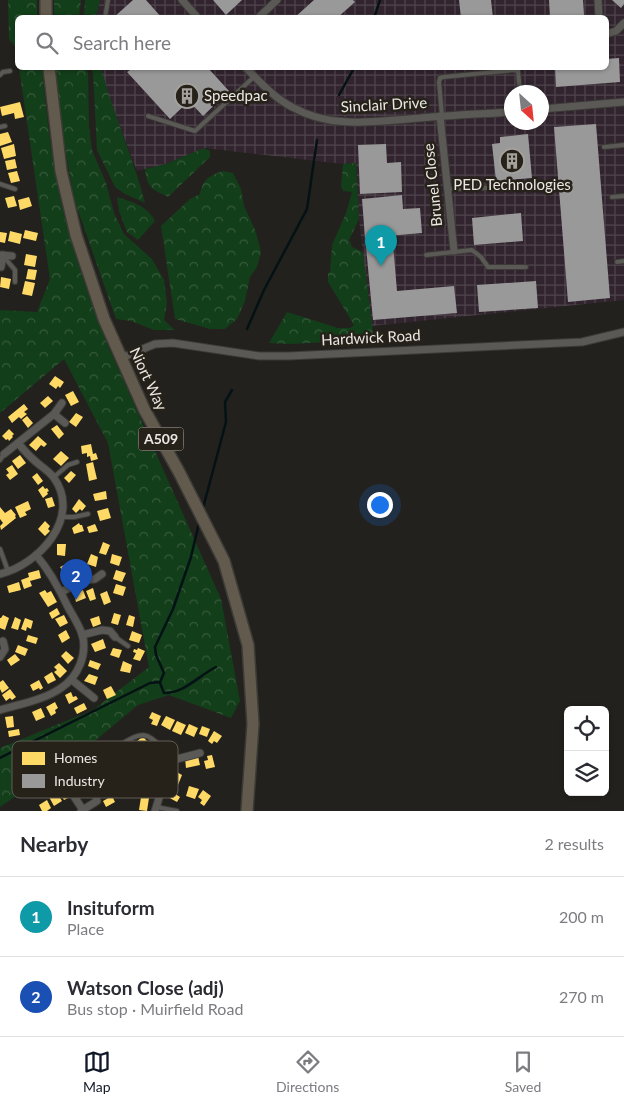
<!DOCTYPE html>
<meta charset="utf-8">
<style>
:root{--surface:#fff;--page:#f7f7f7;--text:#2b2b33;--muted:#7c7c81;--line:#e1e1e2;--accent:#111827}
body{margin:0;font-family:Lato,sans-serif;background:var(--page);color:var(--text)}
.controls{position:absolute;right:15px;bottom:15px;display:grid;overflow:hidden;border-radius:8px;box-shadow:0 1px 4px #0004}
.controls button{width:45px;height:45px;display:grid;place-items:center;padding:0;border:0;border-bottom:1px solid var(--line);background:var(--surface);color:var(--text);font:25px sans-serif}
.compass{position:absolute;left:504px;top:85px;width:45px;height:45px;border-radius:50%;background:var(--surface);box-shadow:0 1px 4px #0004;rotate:153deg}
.you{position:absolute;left:379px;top:504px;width:18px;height:18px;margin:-12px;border:4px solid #fff;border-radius:50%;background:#1a73e8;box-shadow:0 0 0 8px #1a73e833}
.badge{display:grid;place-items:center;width:32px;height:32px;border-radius:50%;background:var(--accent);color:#fff;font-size:16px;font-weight:700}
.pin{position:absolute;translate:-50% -41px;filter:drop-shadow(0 1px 2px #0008)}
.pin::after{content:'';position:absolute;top:26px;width:18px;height:15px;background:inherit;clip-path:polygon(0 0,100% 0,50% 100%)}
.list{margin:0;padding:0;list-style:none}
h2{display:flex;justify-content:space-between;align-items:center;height:65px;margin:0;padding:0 20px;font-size:21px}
h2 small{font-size:16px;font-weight:400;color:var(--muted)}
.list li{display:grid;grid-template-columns:32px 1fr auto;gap:15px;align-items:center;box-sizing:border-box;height:80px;padding:0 20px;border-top:1px solid var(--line)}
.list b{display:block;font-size:19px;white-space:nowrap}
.list p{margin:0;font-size:16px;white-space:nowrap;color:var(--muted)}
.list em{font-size:16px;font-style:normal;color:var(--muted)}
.icon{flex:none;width:28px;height:28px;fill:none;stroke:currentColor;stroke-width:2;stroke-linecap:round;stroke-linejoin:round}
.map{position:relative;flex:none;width:624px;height:811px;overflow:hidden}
.search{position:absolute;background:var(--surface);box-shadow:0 1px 4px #0004;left:15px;right:15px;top:15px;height:55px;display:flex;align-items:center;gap:12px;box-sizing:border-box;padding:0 18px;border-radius:8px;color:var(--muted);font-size:19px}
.sheet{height:225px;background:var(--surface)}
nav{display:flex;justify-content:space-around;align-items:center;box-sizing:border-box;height:70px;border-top:1px solid var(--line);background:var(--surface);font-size:14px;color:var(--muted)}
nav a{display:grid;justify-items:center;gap:2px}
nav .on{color:var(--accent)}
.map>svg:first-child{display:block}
.industrial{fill:url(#industrial-grid);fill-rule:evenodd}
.forest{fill:url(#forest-crowns)}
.homes{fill:#ffd966}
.industry{fill:#999}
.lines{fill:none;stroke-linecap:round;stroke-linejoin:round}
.stream{stroke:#041215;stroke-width:2.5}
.service-casing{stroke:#3c3b37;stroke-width:6}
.minor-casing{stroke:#3c3b37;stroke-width:9}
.trunk-casing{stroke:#3c3b37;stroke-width:14}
.service{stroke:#5a5956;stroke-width:4}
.minor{stroke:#5a5956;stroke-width:7}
.trunk{stroke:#625a4c;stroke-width:11}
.labels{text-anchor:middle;stroke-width:5;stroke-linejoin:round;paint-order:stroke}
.shield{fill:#26221a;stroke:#b0ada7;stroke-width:1}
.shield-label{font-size:14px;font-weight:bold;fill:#ebe8e3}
.poi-label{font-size:15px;fill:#ebe8e3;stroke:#26221a;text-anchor:start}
.street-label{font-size:15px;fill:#ebe8e3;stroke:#26221a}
.key{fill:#26221a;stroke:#615d56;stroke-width:1}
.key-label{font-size:14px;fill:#ebe8e3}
</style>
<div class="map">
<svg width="624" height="811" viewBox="0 0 624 811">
<defs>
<pattern id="industrial-grid" width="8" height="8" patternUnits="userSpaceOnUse" patternTransform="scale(1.25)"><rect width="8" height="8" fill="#31242e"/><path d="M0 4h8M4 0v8" fill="none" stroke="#4f444c"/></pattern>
<pattern id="forest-crowns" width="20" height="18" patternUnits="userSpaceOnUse" patternTransform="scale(1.25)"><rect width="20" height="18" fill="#133e1a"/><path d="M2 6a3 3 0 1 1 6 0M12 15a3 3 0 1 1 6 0" fill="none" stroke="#365a3b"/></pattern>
</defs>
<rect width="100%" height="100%" fill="#23211d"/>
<!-- industrial -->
<path class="industrial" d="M100 0H624V300L371 326 359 219 356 163 343 164 204 148 166 164 137 171 110 101 101 68H606V18H96ZM512 92H542V122H512Z"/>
<!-- forest -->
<g class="forest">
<polygon points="8,0 37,0 37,17 18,18 17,55 17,49 9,39"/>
<polygon points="54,0 81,0 79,17 54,17"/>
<polygon points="85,0 100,0 96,17 84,17"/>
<path d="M19 68H42C47 120 53 175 67 226 78 267 92 307 108 346L221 599 240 701 231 718 169 695 138 705 91 744 0 807V748L93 710 149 667 108 443 64 359 0 413V310L37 312 50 279Z"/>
<polygon points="56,68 86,68 88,73 89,126 92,150 106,183 114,213 124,234 152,259 164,280 167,303 164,320 175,330 154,330 131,321 116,319 74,199 58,108"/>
<path d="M91 68H101C113 113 133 157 145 203L125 194 115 187 97 150 93 73Z"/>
<path d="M204 148 210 151V157L168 197C152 189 147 188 145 169L166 164Z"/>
<polygon points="356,163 359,219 349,240 352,247 363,252 374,340 288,344 269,343 287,312 338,328 350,328 354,325 328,282 328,273 330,272 332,245 346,213 352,192 343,191 341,186 343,164"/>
<path d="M223 171 233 173 241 189 244 206 256 232 261 252 257 267 250 277 245 301 237 319 225 329H210L175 319 161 226 190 199 200 194C203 179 209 176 223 171Z"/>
<path d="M117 197C132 202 148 206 155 221L138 240 127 232 119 211Z"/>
</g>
<!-- homes -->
<g class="homes">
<polygon points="20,102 24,117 15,119 14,113 2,116 0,107"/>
<polygon points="8,132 12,142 0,146 0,134"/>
<polygon points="14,144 16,156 4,159 1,148"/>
<polygon points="15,159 17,168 7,170 5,161"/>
<polygon points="17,171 20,181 11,183 8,173"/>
<polygon points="14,196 17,206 8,208 5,198"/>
<polygon points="29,197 32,206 20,210 18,200"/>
<polygon points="25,230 38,233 36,241 23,238"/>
<polygon points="10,231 22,234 20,244 8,241"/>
<polygon points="0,232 7,233 5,243 0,242"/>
<polygon points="26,254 37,256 35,267 24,265"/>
<polygon points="28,269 37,270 35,280 26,279"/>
<polygon points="1,277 11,279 9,289 0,287"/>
<polygon points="25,281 35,283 32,296 22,294"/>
<polygon points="55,376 64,382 60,388 58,386 56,389 49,384"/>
<polygon points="73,391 79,402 71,406 65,395"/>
<polygon points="48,396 53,401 45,408 40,403"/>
<polygon points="24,404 28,409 24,412 27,414 21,419 19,417 12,423 8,417"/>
<polygon points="76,413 83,417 76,427 69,422"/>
<polygon points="27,416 33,423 28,428 22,420"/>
<polygon points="57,425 64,434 59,439 51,429"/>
<polygon points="9,429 14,434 12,436 13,437 9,441 8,439 6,440 2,436"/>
<polygon points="38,436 47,444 44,447 41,445 36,451 29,445"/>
<polygon points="91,444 93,454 96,453 98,459 91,461 90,456 87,457 87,453 82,454 81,446"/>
<polygon points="61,451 69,458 61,466 53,459"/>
<polygon points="20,455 26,463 18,469 12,461"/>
<polygon points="93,462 97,479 89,481 86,464"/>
<polygon points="12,465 18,474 10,480 6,475 9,473 6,469"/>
<polygon points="71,471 76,475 69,483 64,478"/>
<polygon points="37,473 43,481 38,485 32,477"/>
<polygon points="43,486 45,489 47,488 49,491 47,492 48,494 43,498 38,490"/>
<polygon points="106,491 107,499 95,501 93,494"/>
<polygon points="52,497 55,506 48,508 45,499"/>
<polygon points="79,499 86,506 82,511 80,509 76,513 72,509"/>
<polygon points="28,501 31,509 25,512 27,515 20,518 15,507"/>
<polygon points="0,507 5,513 11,509 16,515 15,516 16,518 1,530 0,526 3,523 0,519"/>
<polygon points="108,508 111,518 100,521 97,511"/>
<polygon points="45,521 50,526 48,529 50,531 45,536 38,529"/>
<polygon points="79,523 80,525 82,525 84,531 74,534 72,528"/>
<polygon points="95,524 98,531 89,533 87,527"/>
<polygon points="103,542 110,545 106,555 99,553"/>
<polygon points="57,544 66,544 65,556 57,555"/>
<polygon points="91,554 98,557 96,567 87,564"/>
<polygon points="112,554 122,557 119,566 110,563"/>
<polygon points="68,563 73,570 65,575 60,567"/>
<polygon points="39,570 41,578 30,581 32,586 24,589 21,580 29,577 28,573"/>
<polygon points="116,570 126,573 122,582 113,579"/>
<polygon points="73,573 76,578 67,583 64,578"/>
<polygon points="19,582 21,590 9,593 7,586"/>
<polygon points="116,584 126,587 123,596 113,593"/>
<polygon points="93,588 96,599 90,601 86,591"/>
<polygon points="45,590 47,593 51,591 57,602 48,607 39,593"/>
<polygon points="83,590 86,598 76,602 74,594"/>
<polygon points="107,591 111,602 104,605 100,594"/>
<polygon points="57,608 60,614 52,619 49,613"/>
<polygon points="114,613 121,615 118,625 111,623"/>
<polygon points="3,615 9,618 5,630 0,628 0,618 1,618"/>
<polygon points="64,615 68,623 60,627 55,619"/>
<polygon points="129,615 135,617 133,627 126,625"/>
<polygon points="99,616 101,624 93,627 90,619"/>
<polygon points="15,617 21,620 18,630 11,628"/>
<polygon points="25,618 33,621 31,629 27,627 26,631 21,629"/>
<polygon points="66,630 70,638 62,643 58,635"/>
<polygon points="132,631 142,635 139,643 129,640"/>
<polygon points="28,635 38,638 36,644 26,641"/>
<polygon points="103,639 106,648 95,652 91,644"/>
<polygon points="18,645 28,649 25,656 15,652"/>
<polygon points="113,648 122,650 119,658 110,655"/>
<polygon points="138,648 145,651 140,661 133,659 136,653 133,652 134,649 137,650"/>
<polygon points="66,651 74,658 68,664 61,656"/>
<polygon points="15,654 20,660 11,666 7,660"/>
<polygon points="90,660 101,664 98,670 88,666"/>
<polygon points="123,661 132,665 130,673 120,671"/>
<polygon points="59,663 67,671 60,678 54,672 57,670 54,667"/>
<polygon points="52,672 56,680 48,684 44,677"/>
<polygon points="89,674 98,677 95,685 84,681"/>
<polygon points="3,680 9,688 2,693 0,689 0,682"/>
<polygon points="39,680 43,688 40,690 39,688 33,691 30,685"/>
<polygon points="111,686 116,695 107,699 103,690"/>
<polygon points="10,689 16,697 12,700 10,698 6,701 2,695"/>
<polygon points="71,692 73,697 76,696 78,699 69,704 65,695"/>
<polygon points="55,702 58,708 55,710 56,713 51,716 46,707"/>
<polygon points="84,703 87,709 77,714 74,708"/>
<polygon points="41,708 45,717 36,721 32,712"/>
<polygon points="152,712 161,716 157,726 151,724 153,720 149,718"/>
<polygon points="13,716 14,727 7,728 5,717"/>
<polygon points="166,716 175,720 170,730 161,725"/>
<polygon points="177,721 186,725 181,735 172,731"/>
<polygon points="189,724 198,728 194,737 185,733"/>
<polygon points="202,726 210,729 207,737 199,734"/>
<polygon points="19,729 20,735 9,737 8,731"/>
<polygon points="214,731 222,736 217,743 214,741 212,744 208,741"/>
<polygon points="143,736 149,744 139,751 134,744"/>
<polygon points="212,755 215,767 206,769 204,761 208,760 207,756"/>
<polygon points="198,756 200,765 186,768 185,758"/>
<polygon points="175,771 182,775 178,785 170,782"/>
<polygon points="189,786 199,789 195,799 186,796"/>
<polygon points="69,787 74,795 64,800 59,792"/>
<polygon points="168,789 180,797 177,802 164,795"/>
<polygon points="203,790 211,796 204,806 200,803 202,800 198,797"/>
<polygon points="57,793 62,801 54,806 49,797"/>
<polygon points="112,796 115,802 106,807 103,801"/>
<polygon points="141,797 149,798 147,811 139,810"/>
<polygon points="47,800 51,808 47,811 42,811 39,805"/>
</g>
<!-- industry -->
<g class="industry">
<polygon points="133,0 146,0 162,18 113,18"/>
<polygon points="213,0 242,0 226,15"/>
<polygon points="314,0 353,0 355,2 337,18 294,18"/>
<polygon points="459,0 491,0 493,18 461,18"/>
<polygon points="549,0 583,0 584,15 550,18"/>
<polygon points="612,0 624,0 624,4 621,8"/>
<polygon points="619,58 620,82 556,87 555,68 606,68 606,59"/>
<polygon points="133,68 208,68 229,91 203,116 189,101 170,119 127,72"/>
<polygon points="596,124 610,298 568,302 554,127"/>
<polygon points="528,134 532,178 496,181 492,144 500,143 500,137"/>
<polygon points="386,144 387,163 401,162 402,192 360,194 358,145"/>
<polygon points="402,195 403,209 420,208 422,233 365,238 362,199"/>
<polygon points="521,213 523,241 474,245 472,218"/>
<polygon points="393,244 397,291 454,286 457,313 373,320 366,247"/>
<polygon points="536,281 538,308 479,312 477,285"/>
</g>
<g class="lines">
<!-- stream -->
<g class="stream">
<polyline points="374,18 380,0"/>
<polyline points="339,95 354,68"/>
<polyline points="247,329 264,290 307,209 317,140"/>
<polyline points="203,508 226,422 225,402 232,390"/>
<path d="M160 683 164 693C185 693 198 676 216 667"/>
<polyline points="0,758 150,683 160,682 164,673 156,655 155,647 173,609 191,557 199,523"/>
</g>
<defs>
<g id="service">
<polyline points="105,18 108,0"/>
<polyline points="0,75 3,72 10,71"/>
<polyline points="148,116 195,131 255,76"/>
<polyline points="442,116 439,82 440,78 443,77 514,70 518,71 520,92"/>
<polyline points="0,127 5,126"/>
<polyline points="604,147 624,145"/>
<polyline points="0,184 15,189"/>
<polyline points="447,189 516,187"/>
<polyline points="612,197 624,196"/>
<polyline points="426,255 472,250 481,257 488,267 526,267"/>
<polyline points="3,256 15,270 15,282"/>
<polyline points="617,262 624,261"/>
<polyline points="0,460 4,454"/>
<polyline points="54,477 68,465 77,462"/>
<polyline points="62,517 74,517 88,514"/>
<polyline points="0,549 8,571"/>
<polyline points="115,637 128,646"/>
<path d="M122 744C141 731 148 732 163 749"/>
<polyline points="97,801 92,793 98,786"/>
<polyline points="156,807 177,811"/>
</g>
<g id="minor">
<polyline points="182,0 198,18"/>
<polyline points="598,0 599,18"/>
<polyline points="258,18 277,0"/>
<polyline points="606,34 616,31 624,23"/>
<path d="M246 68C260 82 274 98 292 107 333 130 376 121 420 118 450 115 481 114 512 112"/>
<polyline points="542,109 624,102"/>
<polyline points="440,116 454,251"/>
<polyline points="0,255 12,256"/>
<polyline points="1,267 3,255"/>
<polyline points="121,358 155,344 173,343 259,356 289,356 582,342 624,332"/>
<polyline points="54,414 65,423"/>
<polyline points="4,454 54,414 62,403"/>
<path d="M0 574C39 565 82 517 54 478 49 471 40 466 34 460 28 455 23 449 18 443"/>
<polyline points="61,592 85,580 95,579 102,574"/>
<polyline points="82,635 102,630 110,631 115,637"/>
<polyline points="0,657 5,649 3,641"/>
<polyline points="72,680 94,698"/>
<path d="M0 710C20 704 44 700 61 688 78 677 88 654 82 634 79 625 73 616 68 607 59 588 50 571 36 555"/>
<polyline points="163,749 173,760"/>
<polyline points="75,798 83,810"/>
<polyline points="81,811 97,801"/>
<path d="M155 811C161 794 163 777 173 760L200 753"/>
</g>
<g id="trunk">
<polyline points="46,0 46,18"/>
<polyline points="49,68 61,171 76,235 104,319 144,409 179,472 224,561 248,645 253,724 247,811"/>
</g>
</defs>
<!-- service casing -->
<use href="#service" class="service-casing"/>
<!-- minor casing -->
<use href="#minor" class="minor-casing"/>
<!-- trunk casing -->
<use href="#trunk" class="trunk-casing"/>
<!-- service -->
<use href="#service" class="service"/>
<!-- minor -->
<use href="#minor" class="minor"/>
<!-- trunk -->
<use href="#trunk" class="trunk"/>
</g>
<!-- icons -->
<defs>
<symbol id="building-ring" viewBox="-11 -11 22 22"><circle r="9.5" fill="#26221a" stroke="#a5a29e" stroke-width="1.5"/><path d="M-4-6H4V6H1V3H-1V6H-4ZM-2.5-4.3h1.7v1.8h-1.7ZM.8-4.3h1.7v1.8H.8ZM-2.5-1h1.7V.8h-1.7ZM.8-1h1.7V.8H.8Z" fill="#a5a29e"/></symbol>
</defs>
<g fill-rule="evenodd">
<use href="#building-ring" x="173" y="82" width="28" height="28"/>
<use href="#building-ring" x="498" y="147" width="28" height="28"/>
</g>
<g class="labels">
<!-- shield labels -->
<rect class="shield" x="138.5" y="427.5" width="45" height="23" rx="4"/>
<g class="shield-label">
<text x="161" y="444">A509</text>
</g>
<!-- poi labels -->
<g class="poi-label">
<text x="204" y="101">Speedpac</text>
<text x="512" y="190" text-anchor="middle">PED Technologies</text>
</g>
<!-- street labels -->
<g class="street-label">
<text transform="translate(384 105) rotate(-3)" y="5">Sinclair Drive</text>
<text transform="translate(433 185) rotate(-96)" y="5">Brunel Close</text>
<text transform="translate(371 338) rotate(-3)" y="5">Hardwick Road</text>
<text transform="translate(148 379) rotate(65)" y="5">Niort Way</text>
</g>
</g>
<!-- legend -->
<rect x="12" y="741" width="166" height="57" rx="8" class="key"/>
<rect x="22" y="752" width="23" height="13" fill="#ffd966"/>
<rect x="22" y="774" width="23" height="14" fill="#999"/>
<g class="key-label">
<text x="54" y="763">Homes</text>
<text x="54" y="786">Industry</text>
</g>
</svg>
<div class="controls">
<button><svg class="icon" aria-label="locate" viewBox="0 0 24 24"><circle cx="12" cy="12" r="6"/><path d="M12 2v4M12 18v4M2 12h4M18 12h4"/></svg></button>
<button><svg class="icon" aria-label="layers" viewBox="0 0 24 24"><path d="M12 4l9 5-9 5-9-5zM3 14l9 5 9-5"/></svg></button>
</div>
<svg class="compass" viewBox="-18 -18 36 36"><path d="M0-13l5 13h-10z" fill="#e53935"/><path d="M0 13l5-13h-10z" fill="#7c7c81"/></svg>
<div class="you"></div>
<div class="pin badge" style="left:381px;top:266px;background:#0f9aa8">1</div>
<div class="pin badge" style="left:76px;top:600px;background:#1a4fb4">2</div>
<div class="search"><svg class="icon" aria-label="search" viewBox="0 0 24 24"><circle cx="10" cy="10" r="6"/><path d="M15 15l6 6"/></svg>Search here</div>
</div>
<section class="sheet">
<h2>Nearby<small>2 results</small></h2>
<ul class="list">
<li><span class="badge" style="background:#0f9aa8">1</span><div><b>Insituform</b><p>Place</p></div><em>200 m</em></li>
<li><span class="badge" style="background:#1a4fb4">2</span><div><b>Watson Close (adj)</b><p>Bus stop · Muirfield Road</p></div><em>270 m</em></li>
</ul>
</section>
<nav>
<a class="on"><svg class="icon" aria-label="map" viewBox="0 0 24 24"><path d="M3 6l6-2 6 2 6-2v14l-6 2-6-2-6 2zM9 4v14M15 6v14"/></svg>Map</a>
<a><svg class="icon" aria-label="directions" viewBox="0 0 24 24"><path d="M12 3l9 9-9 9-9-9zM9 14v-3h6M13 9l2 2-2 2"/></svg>Directions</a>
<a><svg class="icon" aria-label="saved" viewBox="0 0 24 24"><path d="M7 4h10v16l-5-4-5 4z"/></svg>Saved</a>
</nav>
